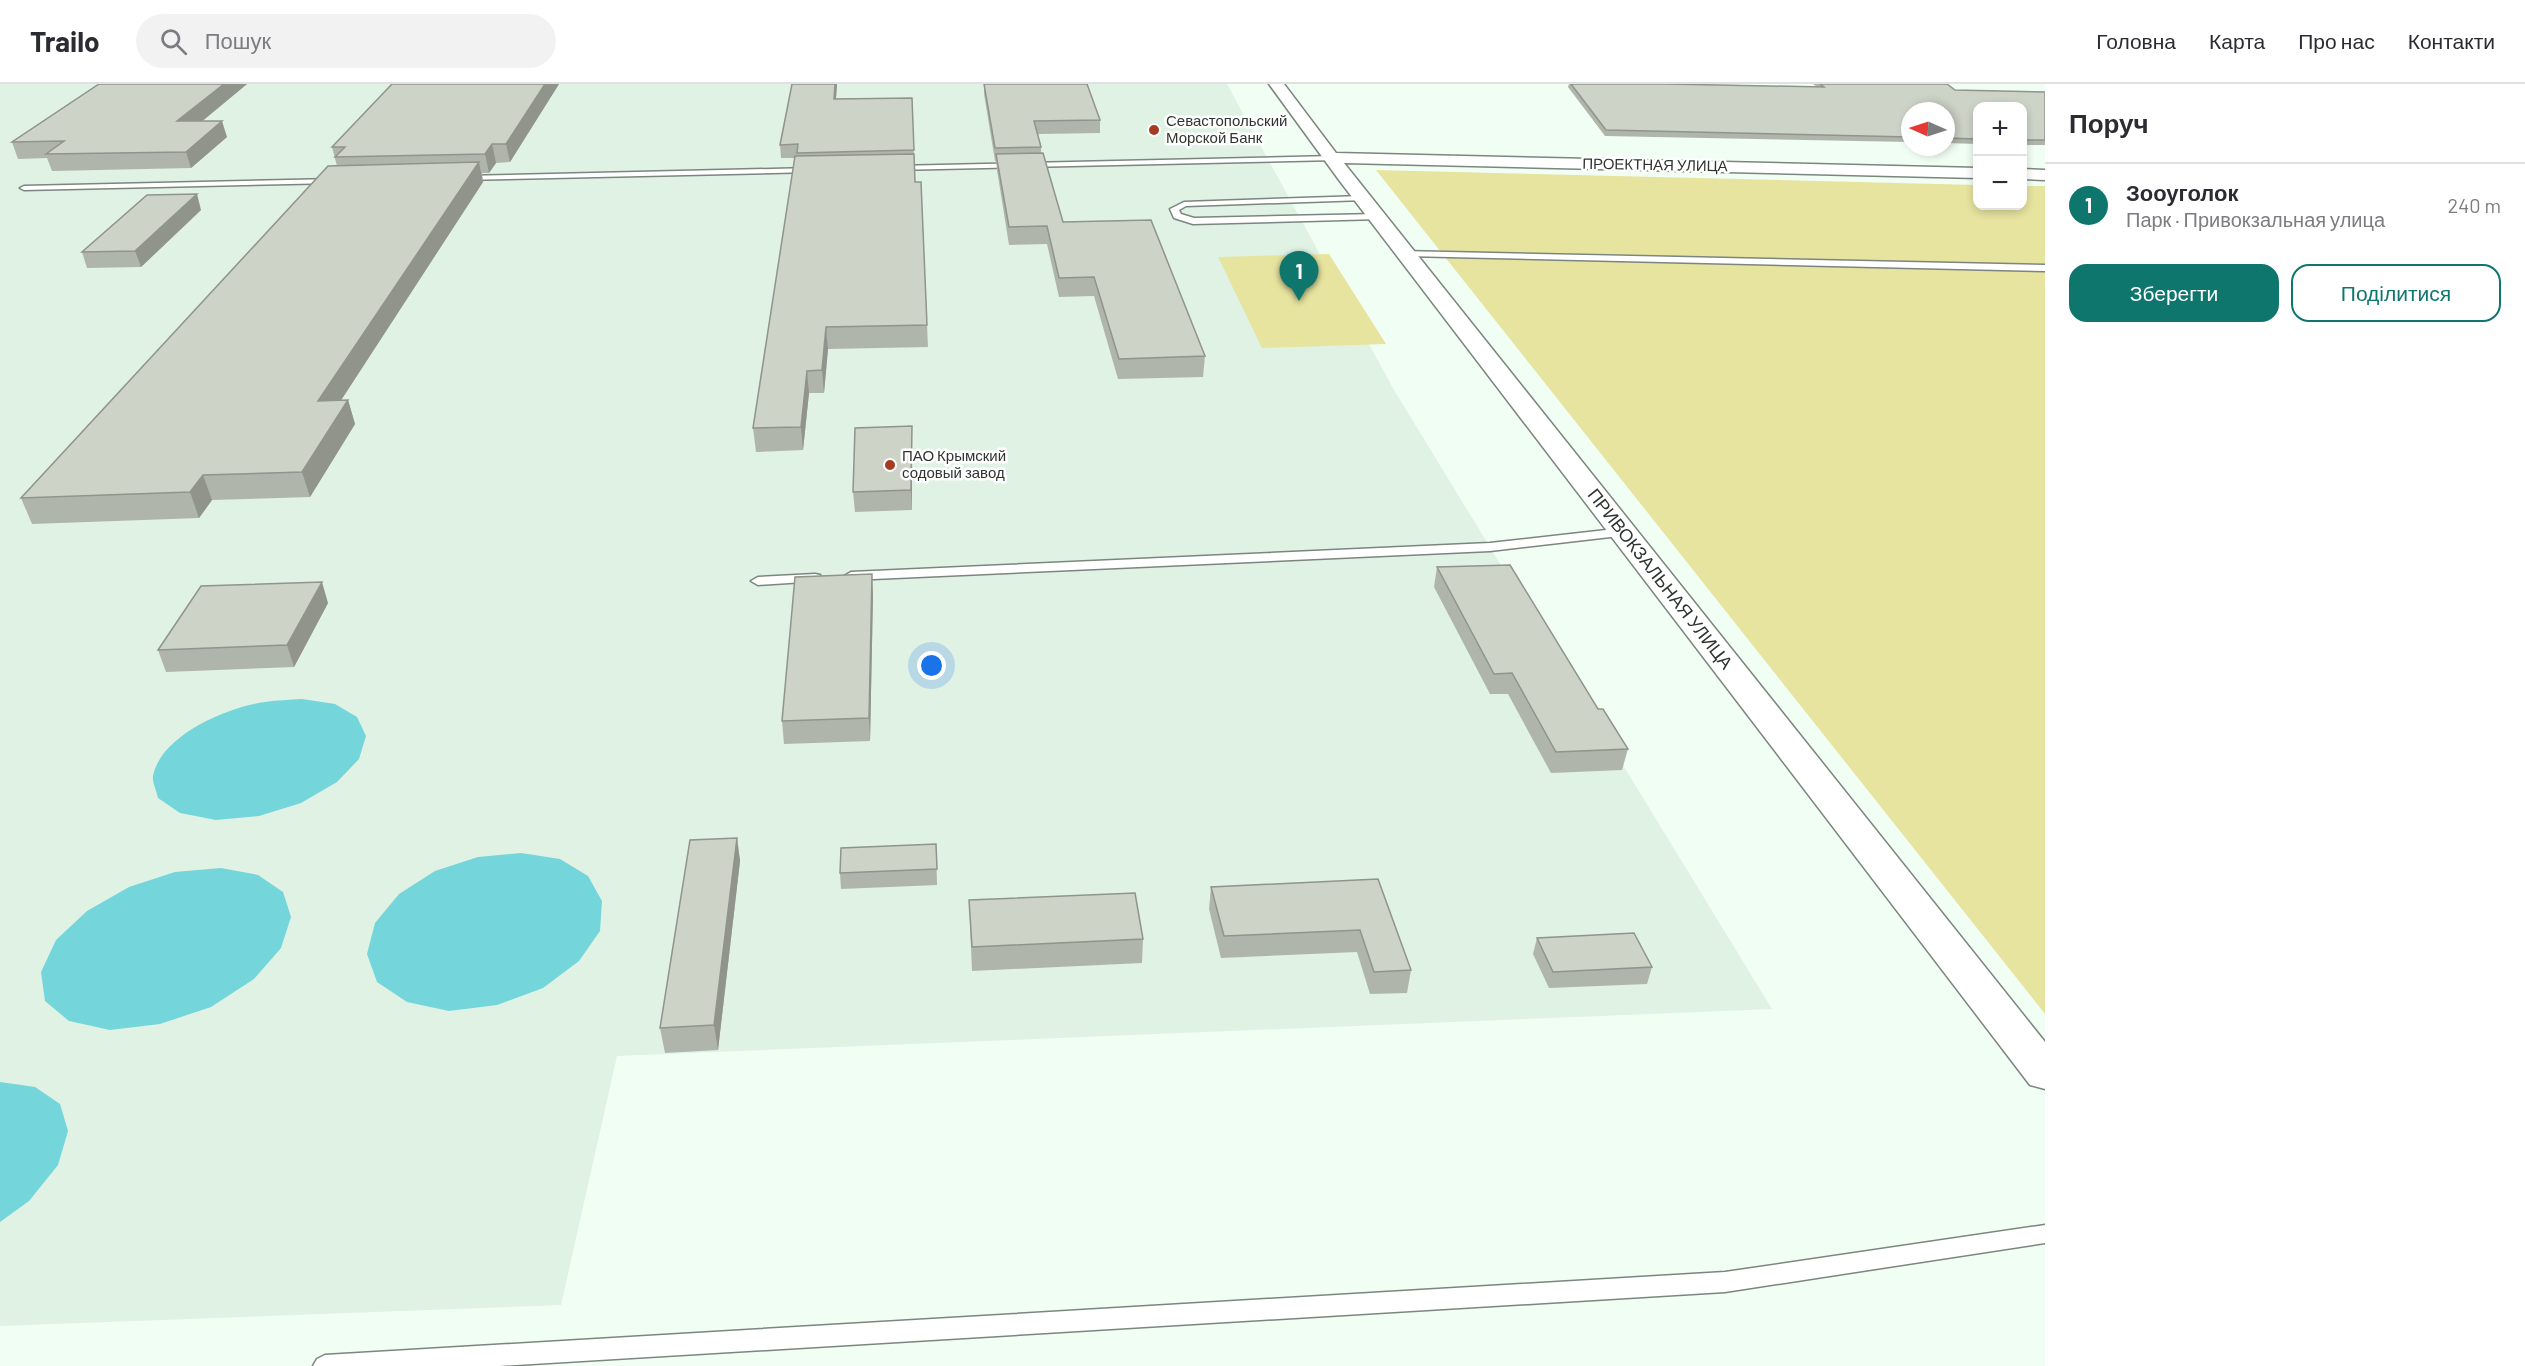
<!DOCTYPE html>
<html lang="uk">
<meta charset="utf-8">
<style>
:root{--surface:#fff;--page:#f2f2f3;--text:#2b2b33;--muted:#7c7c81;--line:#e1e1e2;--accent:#0f766e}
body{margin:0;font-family:Barlow,sans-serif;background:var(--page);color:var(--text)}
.controls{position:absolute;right:18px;top:18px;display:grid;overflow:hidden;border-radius:12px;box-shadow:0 3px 9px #0003}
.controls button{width:54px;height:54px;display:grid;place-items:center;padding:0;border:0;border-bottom:2px solid var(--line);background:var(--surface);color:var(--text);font:30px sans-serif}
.compass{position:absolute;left:1901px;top:18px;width:54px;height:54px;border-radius:50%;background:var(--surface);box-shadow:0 3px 9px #0003;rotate:273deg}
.you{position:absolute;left:932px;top:582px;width:21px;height:21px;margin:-15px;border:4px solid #fff;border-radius:50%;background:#1a73e8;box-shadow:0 0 0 9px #1a73e833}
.badge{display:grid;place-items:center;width:39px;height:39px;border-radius:50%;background:var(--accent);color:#fff;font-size:20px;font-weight:700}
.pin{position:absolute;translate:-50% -50px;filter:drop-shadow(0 2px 3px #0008)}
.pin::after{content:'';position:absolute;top:32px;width:21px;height:18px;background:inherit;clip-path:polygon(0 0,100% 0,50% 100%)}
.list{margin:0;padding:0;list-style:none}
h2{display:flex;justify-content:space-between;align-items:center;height:78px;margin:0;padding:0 24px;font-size:26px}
h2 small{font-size:20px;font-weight:400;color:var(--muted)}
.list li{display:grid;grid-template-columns:39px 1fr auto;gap:18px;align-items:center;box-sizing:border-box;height:84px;padding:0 24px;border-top:2px solid var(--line)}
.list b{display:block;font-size:22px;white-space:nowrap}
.list p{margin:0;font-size:20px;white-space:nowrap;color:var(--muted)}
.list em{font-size:20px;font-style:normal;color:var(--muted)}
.actions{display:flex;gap:12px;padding:18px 24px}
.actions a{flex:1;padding:14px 0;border:2px solid var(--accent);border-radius:18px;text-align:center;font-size:21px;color:var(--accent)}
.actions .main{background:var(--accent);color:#fff}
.icon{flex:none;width:33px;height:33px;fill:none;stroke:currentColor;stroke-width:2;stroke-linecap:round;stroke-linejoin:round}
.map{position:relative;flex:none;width:2045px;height:1282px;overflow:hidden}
header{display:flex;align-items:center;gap:36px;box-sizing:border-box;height:84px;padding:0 30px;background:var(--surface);border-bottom:2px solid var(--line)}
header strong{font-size:28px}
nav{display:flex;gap:33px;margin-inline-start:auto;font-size:21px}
.search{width:420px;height:54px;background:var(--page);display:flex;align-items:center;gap:15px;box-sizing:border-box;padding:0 21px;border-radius:33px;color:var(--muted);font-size:22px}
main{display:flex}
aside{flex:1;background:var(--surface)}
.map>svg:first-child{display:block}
.built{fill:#dff2e4}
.green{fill:#e7e4a0}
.water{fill:#74d5db}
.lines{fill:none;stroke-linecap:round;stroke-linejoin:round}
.lane-casing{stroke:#7b867e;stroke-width:3}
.secondary-casing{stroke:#7b867e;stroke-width:3}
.lane{fill:#fff;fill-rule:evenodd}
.secondary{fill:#fff;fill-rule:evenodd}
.wall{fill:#b0b5ab}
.shaded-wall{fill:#90948b}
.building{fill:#cdd3c7;stroke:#90948b;stroke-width:1.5}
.poi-dot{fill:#a43b22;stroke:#fff;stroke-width:2}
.labels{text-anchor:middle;stroke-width:5;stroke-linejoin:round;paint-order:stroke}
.far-poi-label{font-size:15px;fill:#303531;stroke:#fff;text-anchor:start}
.far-street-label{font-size:15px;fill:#303531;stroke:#fff}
.street-label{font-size:18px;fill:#303531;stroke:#fff}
</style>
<header>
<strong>Trailo</strong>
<div class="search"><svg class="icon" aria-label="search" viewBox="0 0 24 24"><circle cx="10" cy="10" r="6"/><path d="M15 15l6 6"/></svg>Пошук</div>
<nav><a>Головна</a><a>Карта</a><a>Про нас</a><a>Контакти</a></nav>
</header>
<main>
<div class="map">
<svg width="2045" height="1282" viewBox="0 0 2045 1282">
<rect width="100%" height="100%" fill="#f1fef4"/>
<!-- built -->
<polygon class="built" points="0,0 1227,0 1394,306 1772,925 617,972 561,1221 0,1242"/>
<!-- green -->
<g class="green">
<polygon points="1376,86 1977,101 1978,122 2022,122 2023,102 2045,102 2045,930"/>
<polygon points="1329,170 1386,260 1262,264 1218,173"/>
</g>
<!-- water -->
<g class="water">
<path d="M302 615 335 620 357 633 366 652 359 675 337 698 301 719 259 732 216 736 180 729 158 714C157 708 152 698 153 692 161 651 228 623 265 618 277 616 290 616 302 615Z"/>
<polygon points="521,769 560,775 588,792 602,817 600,847 579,877 543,904 497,921 449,927 407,918 377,898 367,870 375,839 399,810 435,787 478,773"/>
<polygon points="221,784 258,791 283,808 291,833 281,864 254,895 211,923 160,940 110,946 69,937 45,917 41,888 56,856 87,827 129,803 175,788"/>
<polygon points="0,998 35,1003 60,1020 68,1047 58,1081 29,1117 0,1138"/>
</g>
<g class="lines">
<defs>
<g id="lane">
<polygon points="1333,72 1337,74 1336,76 895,86 891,84 895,82"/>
<polygon points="811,84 815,86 814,88 463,96 459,94 463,92"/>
<polygon points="334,95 337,95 337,99 24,106 20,104 24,102"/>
<polygon points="1362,112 1365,112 1365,116 1186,122 1179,126 1181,130 1194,134 1377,130 1380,131 1380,135 1193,140 1174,134 1170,125 1184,118"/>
<polygon points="1402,167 2045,181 2045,187 1405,172 1401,169"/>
<polygon points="1624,444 1630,448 1628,451 1490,467 851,496 844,492 851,488 1490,459"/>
<polygon points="815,490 820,491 822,494 820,497 758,501 751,497 758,493"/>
<polygon points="2045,1141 2045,1159 1725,1208 499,1282 313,1282 317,1275 325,1271 1725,1188"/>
</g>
<g id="secondary">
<polygon points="1269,0 1284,0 1336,69 1978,84 1978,94 1344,79 2045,958 2045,1005 2030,1001 1339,96"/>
<polygon points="2022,85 2045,86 2045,96 2022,95"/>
</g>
</defs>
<!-- lane casing -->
<use href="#lane" class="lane-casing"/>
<!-- secondary casing -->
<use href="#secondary" class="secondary-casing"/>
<!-- lane -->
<use href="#lane" class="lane"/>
<!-- secondary -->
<use href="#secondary" class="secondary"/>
</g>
<!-- wall -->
<g class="wall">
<polygon points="99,0 247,0 202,37 227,53 191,84 52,87 47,74 18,75 12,58"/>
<polygon points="559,0 510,78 496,79 489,89 482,89 483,98 341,316 348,316 355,340 310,413 212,416 199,434 32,440 21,414 337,82 332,63"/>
<polygon points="792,0 837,0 836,15 912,14 915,98 921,98 928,263 828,265 824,309 809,309 803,366 756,368 753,344 795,74 781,74 780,61"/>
<polygon points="984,0 1100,36 1100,49 1038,50 1041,63 1041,69 1063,138 1205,272 1203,293 1118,295 1094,212 1059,213 1047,160 1009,161 997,86 996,77 995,77 984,10"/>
<polygon points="1569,0 1667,0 1817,3 1813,0 1947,0 1955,6 2045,8 2045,61 2022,61 2022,22 1977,22 1977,60 1946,59 1946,27 1910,27 1910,58 1605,52 1568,3"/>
<polygon points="201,126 141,183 87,184 82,168"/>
<polygon points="912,361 912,426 855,428 853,408"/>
<polygon points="1437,483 1598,625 1628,665 1622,686 1551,689 1508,610 1490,610 1434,503"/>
<polygon points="873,511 870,657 784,660 782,637"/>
<polygon points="328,519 294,583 166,588 158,566"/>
<polygon points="737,754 740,777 718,966 665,969 660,944"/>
<polygon points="936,760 937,801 841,805 840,789"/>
<polygon points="1378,795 1411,886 1407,909 1370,910 1357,868 1221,874 1209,825 1211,803"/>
<polygon points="969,816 1143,855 1142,879 972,887"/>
<polygon points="1537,854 1652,883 1647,900 1549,904 1533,870"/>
</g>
<!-- shaded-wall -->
<g class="shaded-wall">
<polygon points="224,0 247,0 182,54 177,37"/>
<polygon points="545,0 559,0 510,78 506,60"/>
<polygon points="835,0 837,0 835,28 834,15"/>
<polygon points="222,37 227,53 191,84 186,68"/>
<polygon points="492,60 496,79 489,89 485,70"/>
<polygon points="479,78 483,98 325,341 318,317"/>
<polygon points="197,110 201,126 141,183 135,167"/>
<polygon points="826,243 828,265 824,309 822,286"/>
<polygon points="807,287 809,309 803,366 801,343"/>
<polygon points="348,316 355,340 310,413 302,388"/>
<polygon points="912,342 912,426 911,406"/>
<polygon points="203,391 212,416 199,434 190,408"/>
<polygon points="872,490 873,511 870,657 869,634"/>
<polygon points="322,498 328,519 294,583 287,561"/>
<polygon points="737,754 740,777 718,966 714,941"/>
</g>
<!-- building -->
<g class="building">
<polygon points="99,0 224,0 177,37 222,37 186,68 46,70 64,57 12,58"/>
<polygon points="392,0 545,0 506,60 492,60 485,70 335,73 345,63 332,63"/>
<polygon points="792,0 835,0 834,15 912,14 914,66 797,69 798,60 780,61"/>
<polygon points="984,0 1087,0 1100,36 1034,37 1041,63 995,64"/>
<polygon points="1571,0 1667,0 1824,3 1820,0 1947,0 1955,6 2045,8 2045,56 2022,56 2022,22 1977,22 1977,55 1946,54 1946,27 1910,27 1910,53 1606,46"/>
<polygon points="1043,69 1063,138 1151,136 1205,272 1119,275 1094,193 1059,194 1047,142 1009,143 996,70"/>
<polygon points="914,70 915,98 921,98 927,241 826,243 822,286 807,287 801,343 753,344 795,72"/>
<polygon points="479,78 318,317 348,316 302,388 203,391 190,408 21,414 328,82"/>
<polygon points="197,110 135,167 82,168 147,111"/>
<polygon points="912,342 911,406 853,408 855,344"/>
<polygon points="1510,481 1598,625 1603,625 1628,665 1556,668 1512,589 1494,590 1437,483"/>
<polygon points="872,490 869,634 782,637 795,493"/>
<polygon points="322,498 287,561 158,566 201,502"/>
<polygon points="737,754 714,941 660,944 690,756"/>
<polygon points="936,760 937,785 840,789 841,764"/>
<polygon points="1378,795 1411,886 1374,888 1360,846 1224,852 1211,803"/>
<polygon points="1135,809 1143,855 972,863 969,816"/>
<polygon points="1634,849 1652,883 1553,888 1537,854"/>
</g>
<!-- markers -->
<g class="poi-dot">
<circle cx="1154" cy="46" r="6"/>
<circle cx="890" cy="381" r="6"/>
</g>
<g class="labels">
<!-- far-poi labels -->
<g class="far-poi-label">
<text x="1166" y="42">Севастопольский<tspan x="1166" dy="17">Морской Банк</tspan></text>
<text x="902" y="377">ПАО Крымский<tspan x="902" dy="17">содовый завод</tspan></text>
</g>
<!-- far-street labels -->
<g class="far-street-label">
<text transform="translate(1655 81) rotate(1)" y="5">ПРОЕКТНАЯ УЛИЦА</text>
</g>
<!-- street labels -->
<g class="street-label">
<text transform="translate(1660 495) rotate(52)" y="6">ПРИВОКЗАЛЬНАЯ УЛИЦА</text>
</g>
</g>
</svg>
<div class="controls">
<button>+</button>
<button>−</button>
</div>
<svg class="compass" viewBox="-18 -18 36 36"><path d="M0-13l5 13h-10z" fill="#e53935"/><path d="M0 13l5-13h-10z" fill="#7c7c81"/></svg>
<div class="you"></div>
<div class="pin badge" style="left:1299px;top:217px">1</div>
</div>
<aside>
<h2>Поруч<small></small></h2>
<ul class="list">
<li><span class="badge">1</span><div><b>Зооуголок</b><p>Парк · Привокзальная улица</p></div><em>240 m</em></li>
</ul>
<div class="actions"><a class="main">Зберегти</a><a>Поділитися</a></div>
</aside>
</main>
